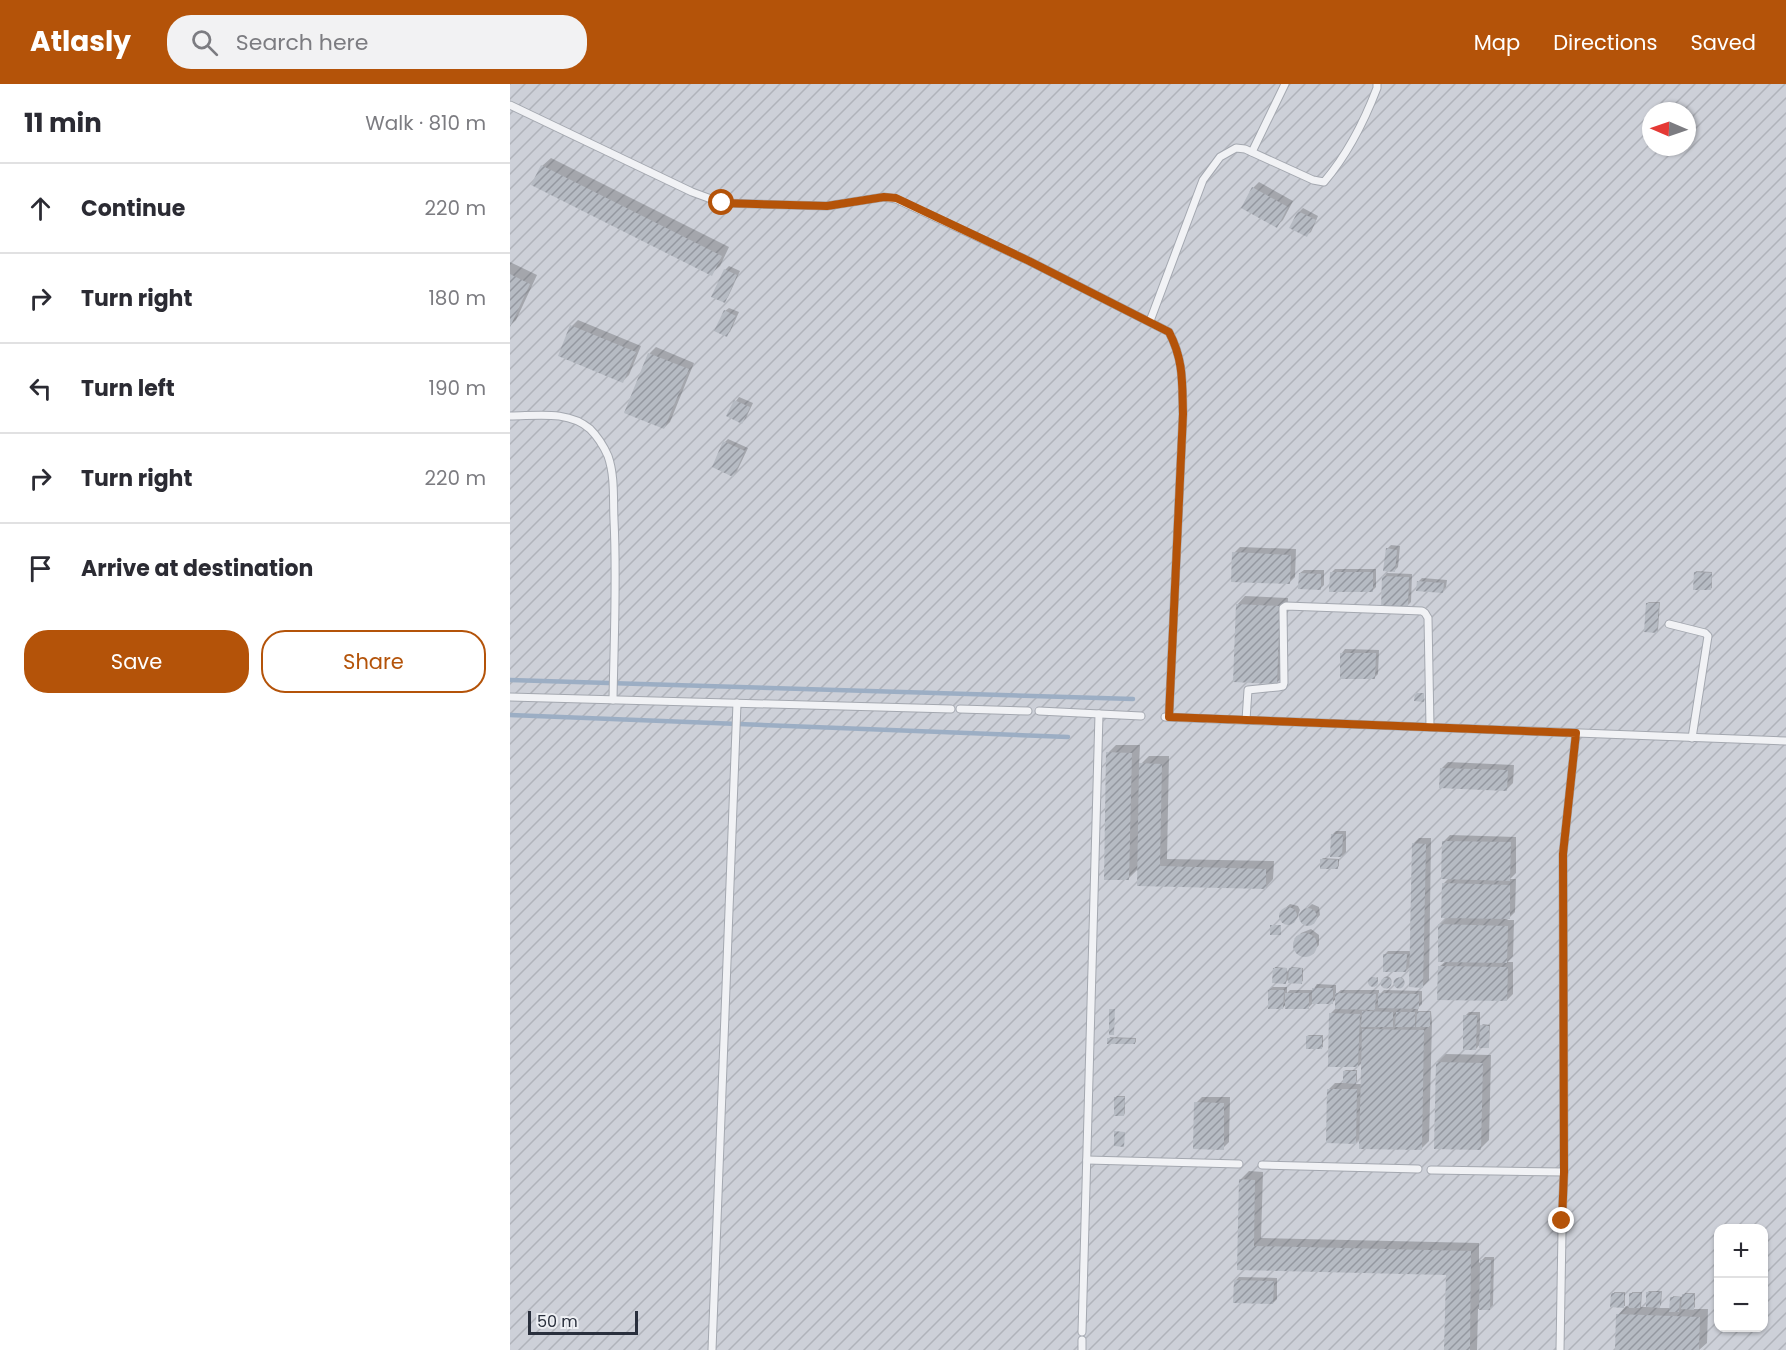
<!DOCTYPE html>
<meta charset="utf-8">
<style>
:root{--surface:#fff;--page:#f2f2f3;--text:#2b2b33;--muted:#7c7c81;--line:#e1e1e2;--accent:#b45309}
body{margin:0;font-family:Poppins,sans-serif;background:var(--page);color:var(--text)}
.controls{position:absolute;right:18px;bottom:18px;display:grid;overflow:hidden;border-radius:12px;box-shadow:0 2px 4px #0004}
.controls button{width:54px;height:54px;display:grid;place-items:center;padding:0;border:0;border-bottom:2px solid var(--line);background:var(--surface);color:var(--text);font:30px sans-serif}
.compass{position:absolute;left:1132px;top:18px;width:54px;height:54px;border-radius:50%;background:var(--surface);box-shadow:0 2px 4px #0004;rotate:272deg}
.scale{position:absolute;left:18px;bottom:15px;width:110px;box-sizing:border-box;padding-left:6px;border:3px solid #292f3c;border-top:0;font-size:16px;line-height:21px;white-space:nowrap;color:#292f3c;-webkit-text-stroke:4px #eef0f4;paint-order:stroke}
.stop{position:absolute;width:18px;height:18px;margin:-14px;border:4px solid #b45309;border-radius:50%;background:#fff}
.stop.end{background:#b45309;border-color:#fff;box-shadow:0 2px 6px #0008}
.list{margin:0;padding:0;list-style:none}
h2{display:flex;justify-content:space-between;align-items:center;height:78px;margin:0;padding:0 24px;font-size:26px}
h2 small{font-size:20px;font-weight:400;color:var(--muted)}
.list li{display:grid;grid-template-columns:39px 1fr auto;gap:18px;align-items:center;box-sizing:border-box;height:90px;padding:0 24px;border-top:2px solid var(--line)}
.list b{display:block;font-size:22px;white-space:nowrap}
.list em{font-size:20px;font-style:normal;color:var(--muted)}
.actions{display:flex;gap:12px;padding:18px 24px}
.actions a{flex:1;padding:14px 0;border:2px solid var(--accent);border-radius:24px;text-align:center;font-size:21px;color:var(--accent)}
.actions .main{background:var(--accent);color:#fff}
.icon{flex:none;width:33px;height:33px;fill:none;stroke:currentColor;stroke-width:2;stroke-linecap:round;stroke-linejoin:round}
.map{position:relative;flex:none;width:1276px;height:1266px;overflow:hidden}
header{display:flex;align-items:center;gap:36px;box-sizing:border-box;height:84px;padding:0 30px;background:var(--accent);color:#fff}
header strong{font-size:28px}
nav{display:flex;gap:33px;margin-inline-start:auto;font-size:21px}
.search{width:420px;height:54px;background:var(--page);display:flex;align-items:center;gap:15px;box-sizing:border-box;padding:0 21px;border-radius:24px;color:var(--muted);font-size:22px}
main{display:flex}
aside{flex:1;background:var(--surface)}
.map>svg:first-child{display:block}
.industrial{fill:url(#industrial-furrows);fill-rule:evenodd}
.shadow{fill:#0003}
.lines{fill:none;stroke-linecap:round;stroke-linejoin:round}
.stream{stroke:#9caec4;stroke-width:4.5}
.building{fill:url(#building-hatch)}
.lane-casing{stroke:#a4a8b0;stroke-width:9}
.lane{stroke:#f1f2f5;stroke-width:7}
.route{stroke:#b45309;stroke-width:8}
</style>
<header>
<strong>Atlasly</strong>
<div class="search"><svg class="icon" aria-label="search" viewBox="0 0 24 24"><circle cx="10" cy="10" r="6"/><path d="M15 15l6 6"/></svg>Search here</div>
<nav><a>Map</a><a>Directions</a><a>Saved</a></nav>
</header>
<main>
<aside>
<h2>11 min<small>Walk · 810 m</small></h2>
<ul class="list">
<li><svg class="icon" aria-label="ahead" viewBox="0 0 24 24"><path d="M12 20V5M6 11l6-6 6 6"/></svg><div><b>Continue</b></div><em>220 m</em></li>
<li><svg class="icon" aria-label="right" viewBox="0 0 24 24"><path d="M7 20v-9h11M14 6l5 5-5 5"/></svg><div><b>Turn right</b></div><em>180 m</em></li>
<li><svg class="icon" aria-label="left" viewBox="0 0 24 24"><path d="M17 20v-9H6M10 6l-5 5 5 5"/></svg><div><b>Turn left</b></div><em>190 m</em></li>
<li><svg class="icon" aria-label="right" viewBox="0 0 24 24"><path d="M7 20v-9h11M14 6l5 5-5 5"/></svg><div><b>Turn right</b></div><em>220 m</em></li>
<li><svg class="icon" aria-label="arrive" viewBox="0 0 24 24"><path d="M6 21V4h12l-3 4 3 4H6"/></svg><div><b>Arrive at destination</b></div></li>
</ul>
<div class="actions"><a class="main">Save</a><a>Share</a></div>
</aside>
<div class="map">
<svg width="1276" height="1266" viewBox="0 0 1276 1266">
<defs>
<pattern id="industrial-furrows" width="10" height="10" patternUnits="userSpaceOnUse" patternTransform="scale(1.5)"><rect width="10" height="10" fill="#cdd0d8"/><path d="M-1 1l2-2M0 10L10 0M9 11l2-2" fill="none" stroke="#b0b3ba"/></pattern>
<pattern id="building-hatch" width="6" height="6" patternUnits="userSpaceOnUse" patternTransform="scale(1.5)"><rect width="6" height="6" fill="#b6bbc3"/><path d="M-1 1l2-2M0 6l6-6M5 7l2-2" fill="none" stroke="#9498a0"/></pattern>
</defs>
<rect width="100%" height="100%" fill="#dee1e7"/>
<!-- industrial -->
<path class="industrial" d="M0 0H1276V1266H0ZM1141 27H1177V63H1141ZM1208 1144H1254V1244H1208Z"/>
<!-- shadow -->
<g class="shadow">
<polygon points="41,74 219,163 210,182 201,190 32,82"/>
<polygon points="749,98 783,117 773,136 767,142 743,104"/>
<polygon points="793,124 808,132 801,148 797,151 789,128"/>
<polygon points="0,178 27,191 6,236 0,242"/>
<polygon points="219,182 230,187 218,213 214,217 215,186"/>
<polygon points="219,224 229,228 220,248 216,251 215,227"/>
<polygon points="68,236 131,262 119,291 113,297 62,242"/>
<polygon points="146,263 184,279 160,338 154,344 116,328 140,269"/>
<polygon points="229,313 243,319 236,334 232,338 218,332 226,317"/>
<polygon points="218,355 238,364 227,387 223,391 215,358"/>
<polygon points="881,461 890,462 888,483 884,487 877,465"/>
<polygon points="730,463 786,465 785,493 779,499 724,469"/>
<polygon points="825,485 866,485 866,503 862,507 821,489"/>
<polygon points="794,486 814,486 814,501 810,505 790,489"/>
<polygon points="1186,487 1202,488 1202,504 1200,505 1185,489"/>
<polygon points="877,489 902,490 901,518 897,522 874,493"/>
<polygon points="912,494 937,496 936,503 932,507 908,498"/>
<polygon points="735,512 778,514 775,590 767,598 727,521"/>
<polygon points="1139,518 1150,518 1148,546 1147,547 1137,519"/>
<polygon points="835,565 869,566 868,590 864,594 832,569"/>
<polygon points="606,661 630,661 629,682 639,672 659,672 657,775 764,777 763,795 755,804 629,784 619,794 598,669"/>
<polygon points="938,678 1004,681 1003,699 997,705 932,684"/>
<polygon points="826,747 836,747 836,768 832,772 822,751"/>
<polygon points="940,751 1006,753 1006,789 1000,795 1006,795 1005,828 997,836 1004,836 1003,872 997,878 1003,878 1003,910 997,916 930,882 936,877 930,841 938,833 933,800 939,794 934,757"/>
<polygon points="909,754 921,754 919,896 913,902 901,882 896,887 875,870 878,867 901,867 903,760"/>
<polygon points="813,774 829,775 829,782 827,784 811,776"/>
<polygon points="780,820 788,822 790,826 787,834 778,839 774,838 771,831 772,827"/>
<polygon points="802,820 809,823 810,831 804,838 796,840 791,834 791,830"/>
<polygon points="801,845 809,851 809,861 801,870 791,871 785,863 785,858 791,849"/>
<polygon points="765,883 777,884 777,888 782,883 793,884 793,897 791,898 780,894 776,898 764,885"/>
<circle cx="877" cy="897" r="4.5"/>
<polygon points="868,893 868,897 865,901 860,899 860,896"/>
<circle cx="890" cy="898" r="4.5"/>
<polygon points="807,900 826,901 826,910 831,906 869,906 869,911 874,906 912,907 912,920 908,924 908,927 921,927 922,938 919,1057 911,1065 851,1053 846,1058 819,1005 825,999 834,999 834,987 836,986 847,986 847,997 844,1000 852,1000 853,977 848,982 820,930 827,923 827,914 822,918 802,920 798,924 776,920 773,924 759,906 763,903 777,903 777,909 780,906 803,906"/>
<polygon points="959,928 970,928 970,943 973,940 980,941 979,961 978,963 971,959 966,965 955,932"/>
<polygon points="799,951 813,951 813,963 811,964 797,952"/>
<polygon points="600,953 626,954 626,958 625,959 599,955"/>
<polygon points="936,970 981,971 979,1056 971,1064 928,978"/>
<polygon points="607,1012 615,1012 615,1029 614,1031 606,1013"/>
<polygon points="692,1013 720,1013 719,1058 713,1064 686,1019"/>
<polygon points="739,1087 753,1088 751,1154 969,1159 969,1179 975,1173 984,1173 983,1221 979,1225 968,1225 967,1266 936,1266 937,1190 728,1184 730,1096"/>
<polygon points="729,1193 767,1194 767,1215 763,1219 725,1197"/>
<polygon points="1139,1207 1152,1207 1151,1221 1148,1224 1161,1224 1163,1212 1173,1213 1175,1209 1185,1209 1185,1223 1183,1225 1198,1225 1197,1259 1189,1266 1158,1266 1108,1231 1116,1222 1120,1223 1122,1208 1132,1208 1131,1223 1137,1223 1138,1208"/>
<polygon points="1104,1208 1115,1208 1115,1222 1102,1222"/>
</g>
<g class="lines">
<!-- stream -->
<g class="stream">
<polyline points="0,596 623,615"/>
<polyline points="0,631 558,653"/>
</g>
</g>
<!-- building -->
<g class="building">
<polygon points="31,81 212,172 202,192 21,101"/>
<polygon points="742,103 778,123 767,144 731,124"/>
<polygon points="788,127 806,136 797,153 779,144"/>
<polygon points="214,185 227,191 215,219 201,213"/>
<polygon points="0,190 20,200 0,243"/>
<polygon points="214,226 226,232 217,253 204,247"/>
<polygon points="60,241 126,268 113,299 48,272"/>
<polygon points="138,269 179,285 154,345 114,329"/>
<polygon points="224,316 240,323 232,340 216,332"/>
<polygon points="213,357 235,367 223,393 202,383"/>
<polygon points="876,464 887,466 885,488 873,487"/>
<polygon points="722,468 781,471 780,500 721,498"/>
<polygon points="820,488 863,488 863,508 819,508"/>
<polygon points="1184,488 1202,489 1201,506 1183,506"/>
<polygon points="789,489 811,490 811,506 788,505"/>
<polygon points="872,492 899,493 898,524 871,523"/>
<polygon points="907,497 934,499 933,509 906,507"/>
<polygon points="1136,519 1149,519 1147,549 1134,548"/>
<polygon points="726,520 770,522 767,600 723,598"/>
<polygon points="830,569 866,569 865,595 830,595"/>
<polygon points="905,609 914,609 914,618 904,617"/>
<polygon points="596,668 622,669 619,796 594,796"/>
<polygon points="629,679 652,680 650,782 756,785 756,805 627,802"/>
<polygon points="930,684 998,686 997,707 929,704"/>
<polygon points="821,750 833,750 832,773 820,773"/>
<polygon points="932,757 1001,758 1000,797 931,795"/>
<polygon points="902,759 916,760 913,904 899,903"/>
<polygon points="810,775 828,776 828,785 810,785"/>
<polygon points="932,799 1000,801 1000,835 931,834"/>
<circle cx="778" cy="832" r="9"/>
<circle cx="798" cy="833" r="9"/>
<polygon points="928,840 998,842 997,879 928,878"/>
<rect x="760" y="841" width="11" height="10"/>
<circle cx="795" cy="861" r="12"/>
<polygon points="873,870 897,870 896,888 873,888"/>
<polygon points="928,882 998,883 997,917 927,916"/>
<polygon points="763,884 777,884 776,900 762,899"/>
<polygon points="779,884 792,884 792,900 778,899"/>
<circle cx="863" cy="898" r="5"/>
<circle cx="889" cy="899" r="5.5"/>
<circle cx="876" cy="899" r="5.5"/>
<rect x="802" y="904" width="21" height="16"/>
<polygon points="758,906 774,906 773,925 758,925"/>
<rect x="775" y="909" width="24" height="16"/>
<polygon points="825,909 866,910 865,926 825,925"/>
<polygon points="868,909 909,910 909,925 868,924"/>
<polygon points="599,925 605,925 604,951 599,951"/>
<polygon points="852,927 883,928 883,943 851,943"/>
<polygon points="886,928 905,928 905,943 885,943"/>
<polygon points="907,928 920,928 920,943 906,943"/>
<polygon points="819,929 850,930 848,983 818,983"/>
<polygon points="953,931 967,931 966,966 953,966"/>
<polygon points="970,941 979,942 979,964 969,964"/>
<polygon points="852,945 914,946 912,1066 849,1065"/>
<rect x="796" y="952" width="16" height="13"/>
<polygon points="597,954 625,955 625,960 597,960"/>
<polygon points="926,978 973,979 971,1066 924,1065"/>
<polygon points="833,987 846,987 846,1000 833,999"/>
<polygon points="817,1005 847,1005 846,1060 816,1059"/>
<polygon points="604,1013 615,1013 614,1032 604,1032"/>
<polygon points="684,1018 714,1019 714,1066 683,1065"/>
<polygon points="604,1047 615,1048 614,1063 604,1062"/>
<polygon points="729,1095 745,1096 744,1162 961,1167 960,1266 934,1266 936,1191 727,1186"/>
<polygon points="970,1176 981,1176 980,1226 969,1226"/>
<polygon points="724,1196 764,1197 763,1220 723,1219"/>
<polygon points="1136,1208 1151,1208 1150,1224 1136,1223"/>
<polygon points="1101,1209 1114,1209 1114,1224 1100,1223"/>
<polygon points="1119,1209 1131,1209 1130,1224 1119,1224"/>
<polygon points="1172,1210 1184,1210 1184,1226 1171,1225"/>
<polygon points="1160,1213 1170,1213 1169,1228 1159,1228"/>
<polygon points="1106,1230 1190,1233 1189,1266 1105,1266"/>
</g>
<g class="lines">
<defs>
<g id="lane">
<path d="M0 21 182 108 212 119 317 122 374 113 386 115 519 177 659 248C674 277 672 298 673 330L659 632"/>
<polyline points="742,68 775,0"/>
<path d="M640 237 693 96 710 73 726 64 735 65 803 96 814 98C837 71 854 38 867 4V0"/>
<path d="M0 332C26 332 58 326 80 345 87 352 94 363 98 372 105 392 103 415 104 436 107 496 104 556 103 616"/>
<polyline points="1159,540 1195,549 1198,552 1182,654"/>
<polyline points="0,613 441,625"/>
<polyline points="450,625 518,627"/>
<polyline points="529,627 631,632"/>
<polyline points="655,633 1276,657"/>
<polyline points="736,636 738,606 768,603 773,602 774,599 773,524 776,522 912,527 915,529 918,534 920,643"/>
<polyline points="577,1076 729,1080"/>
<polyline points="752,1081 908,1085"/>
<polyline points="921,1086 1054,1088 1052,1137"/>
<polyline points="1054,1088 1053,770 1066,649"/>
<polyline points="572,1248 589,630"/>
<polyline points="202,1266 227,619"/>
<polyline points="572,1266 572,1256"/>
<polyline points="1050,1266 1052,1147"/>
</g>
</defs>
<!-- lane casing -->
<use href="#lane" class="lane-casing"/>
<!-- lane -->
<use href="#lane" class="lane"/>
</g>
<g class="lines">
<!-- route -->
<path class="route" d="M212 119 317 122 374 113 386 114 519 177 659 248C674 277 672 299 673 330L659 633 1066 649 1053 770 1054 1088 1052 1137"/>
</g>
</svg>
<div class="controls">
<button>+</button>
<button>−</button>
</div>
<svg class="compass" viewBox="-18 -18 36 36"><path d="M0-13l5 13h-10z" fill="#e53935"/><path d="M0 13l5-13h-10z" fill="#7c7c81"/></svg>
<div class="scale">50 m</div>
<div class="stop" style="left:212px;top:119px"></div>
<div class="stop end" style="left:1052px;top:1137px"></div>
</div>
</main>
